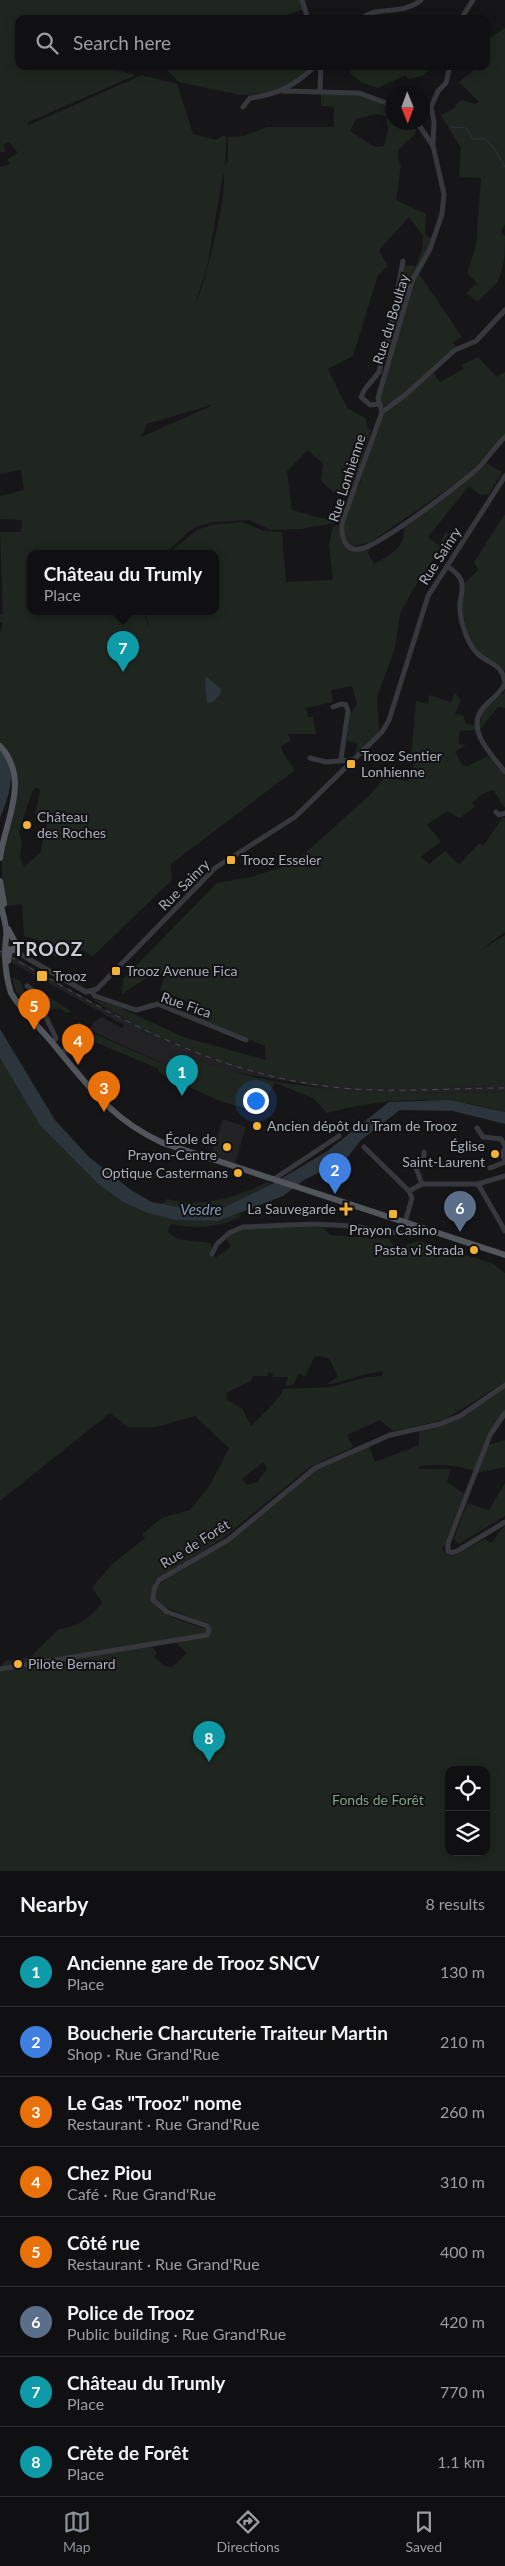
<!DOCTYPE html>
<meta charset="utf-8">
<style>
:root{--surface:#101012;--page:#19191b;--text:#f1f3f6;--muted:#9c9d9f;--line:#303032;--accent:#8c9099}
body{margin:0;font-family:Lato,sans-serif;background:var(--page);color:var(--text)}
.controls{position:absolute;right:15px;bottom:15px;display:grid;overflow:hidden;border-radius:10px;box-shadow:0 2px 12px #0003}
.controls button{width:45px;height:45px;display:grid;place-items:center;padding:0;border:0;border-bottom:1px solid var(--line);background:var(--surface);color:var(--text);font:25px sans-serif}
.compass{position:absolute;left:385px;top:85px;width:45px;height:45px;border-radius:50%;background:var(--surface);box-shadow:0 2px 12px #0003;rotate:179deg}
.you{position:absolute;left:255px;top:1100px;width:18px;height:18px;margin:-12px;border:4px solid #fff;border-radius:50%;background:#1a73e8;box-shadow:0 0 0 8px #1a73e833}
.badge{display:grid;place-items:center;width:32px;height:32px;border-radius:50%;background:var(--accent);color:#fff;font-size:16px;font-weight:700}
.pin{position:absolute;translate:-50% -41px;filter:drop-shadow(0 1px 2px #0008)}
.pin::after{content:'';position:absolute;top:26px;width:18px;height:15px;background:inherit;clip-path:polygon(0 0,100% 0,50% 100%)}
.popup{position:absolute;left:27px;top:550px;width:192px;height:65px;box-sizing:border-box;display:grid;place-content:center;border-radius:10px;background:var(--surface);filter:drop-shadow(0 1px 4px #0005);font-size:16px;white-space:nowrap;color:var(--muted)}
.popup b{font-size:19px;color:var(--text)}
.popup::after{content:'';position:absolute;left:50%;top:100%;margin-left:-10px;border:10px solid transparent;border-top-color:var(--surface)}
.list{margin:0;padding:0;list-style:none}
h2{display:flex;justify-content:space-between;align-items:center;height:65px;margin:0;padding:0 20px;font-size:21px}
h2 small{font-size:16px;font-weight:400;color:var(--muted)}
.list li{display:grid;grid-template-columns:32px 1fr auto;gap:15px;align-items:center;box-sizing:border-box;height:70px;padding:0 20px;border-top:1px solid var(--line)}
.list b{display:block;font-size:19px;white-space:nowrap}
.list p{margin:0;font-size:16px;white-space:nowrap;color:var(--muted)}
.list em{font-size:16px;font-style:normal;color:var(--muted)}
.icon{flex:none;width:28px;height:28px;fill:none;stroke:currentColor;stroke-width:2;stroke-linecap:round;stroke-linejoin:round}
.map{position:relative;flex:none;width:505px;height:1871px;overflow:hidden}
.search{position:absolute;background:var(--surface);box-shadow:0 2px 12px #0003;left:15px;right:15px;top:15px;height:55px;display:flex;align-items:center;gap:12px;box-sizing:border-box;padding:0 18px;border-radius:10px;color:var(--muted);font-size:19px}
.sheet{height:625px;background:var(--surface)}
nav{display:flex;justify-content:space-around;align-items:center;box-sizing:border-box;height:70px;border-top:1px solid var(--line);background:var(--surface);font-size:14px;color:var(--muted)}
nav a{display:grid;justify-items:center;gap:2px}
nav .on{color:var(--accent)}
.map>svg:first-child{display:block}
.built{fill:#222225}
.green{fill:#1e261f;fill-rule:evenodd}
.water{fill:#2c353c}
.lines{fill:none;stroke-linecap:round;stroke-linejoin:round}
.stream{stroke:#2c353c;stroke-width:1}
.minor{stroke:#37383d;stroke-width:5}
.major{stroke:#53555c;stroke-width:6}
.rail{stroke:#4a4c52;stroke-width:1;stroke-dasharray:6 5;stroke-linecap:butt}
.poi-dot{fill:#f2b134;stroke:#111113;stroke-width:2}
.labels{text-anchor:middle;stroke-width:4;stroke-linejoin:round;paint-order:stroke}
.street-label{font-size:14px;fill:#a8adb8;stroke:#111113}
.poi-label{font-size:14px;fill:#a8adb8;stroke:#111113;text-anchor:start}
.park-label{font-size:14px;fill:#7fa381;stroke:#111113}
.water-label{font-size:15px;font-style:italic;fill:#7f9bb3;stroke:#111113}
.district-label{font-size:19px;font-weight:bold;letter-spacing:1px;fill:#c9ccd4;stroke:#111113}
</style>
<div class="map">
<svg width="505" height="1871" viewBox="0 0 505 1871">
<rect width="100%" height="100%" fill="#161618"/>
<!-- built -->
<g class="built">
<polygon points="0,949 108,1011 178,1045 284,1077 356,1087 505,1086 505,1092 399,1093 342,1091 228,1071 200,1061 190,1076 89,1030 94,1022 102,1017 122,1028 124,1025 0,956"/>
<polygon points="223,1119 246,1127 235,1164 210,1156"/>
</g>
<!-- green -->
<g class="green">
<path d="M0 0H300L303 9 277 19H19V66H99L136 75 31 121 27 123 29 125 142 75 177 84 193 134 216 140 224 135 226 137 225 167 228 160V137L244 136 267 127H334V107L321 106V92C347 93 371 93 392 108V122L412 123 416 126 415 134 398 150 399 164 401 165 396 200 426 214 425 234 432 240 411 280 385 370 403 271 406 265 416 266 422 250 423 236 409 217 379 250 388 266 378 275 353 356 328 369 347 408 366 418 367 428 371 430 354 487 358 489 379 422 387 410 433 372 440 382 464 369 462 365 478 357 497 377 505 372V435L464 478 369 543 351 546C337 532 346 516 352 500L332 491 321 481 323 464 308 450 287 471 292 510 332 521 340 508 344 510 340 522 301 529 271 530 249 520 214 522 198 526 188 532 166 553H31V611H144L149 630 146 611H216V553H169L197 530 211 525 242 522 264 531 282 532 286 582 333 580 329 545 333 526 340 525C339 538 340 544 352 551L372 546 368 553 374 564C391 555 406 547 404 525L486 463 502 472 489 494 480 495 469 486 428 537 438 545 446 532 449 534 411 593 400 614 395 648 377 697 379 733 355 755 358 743 347 741 350 714 357 704 352 686 331 690 333 702 306 708 308 717H313L316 734H288L291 741 281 746 283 753 295 770 171 864 172 880 93 956 78 948 55 957 45 942 24 936 22 904 6 906C3 888 0 867 3 848 11 804 33 783 0 742V633L3 623 0 622V614H3L0 532H21L22 520 0 519V496L24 490 21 470 0 474V167L10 164 7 159 18 153 9 142 4 144 5 152H0ZM377 114 386 116 388 130 384 146 375 147 350 131 356 119ZM223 173C229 192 204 287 194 308L208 263ZM211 405V406L141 437 147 424ZM36 787 40 790 35 815 48 821 40 853 24 867 20 857 22 842 19 832 32 792Z"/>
<path d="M505 28V224L501 232 505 236C505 252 505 268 497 282 494 287 482 296 478 302L466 293 477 283 467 273 476 245 481 178 459 177 461 148 441 115 456 107 455 105 462 100 474 104 479 102 459 82 479 66H486V41Z"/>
<polygon points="163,66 302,66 307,73 280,90 262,94 240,95 179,82"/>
<polygon points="353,66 433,66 422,76 408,79 406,75 378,88 362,83 350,73"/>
<polygon points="419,274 462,337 453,342 456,347 395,401 382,407 380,398 415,278"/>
<path d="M505 514V671C498 659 483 659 475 648 469 639 463 618 462 608 460 599 466 593 463 585L478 570 474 562Z"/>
<polygon points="505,690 505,708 498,707 479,730 483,709 503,694"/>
<path d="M455 693 461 700 455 714 463 715 466 724 474 725 475 730 459 731V744L466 745 455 752 462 765 468 766 488 756 505 776V808L493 790 482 794 472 803 475 807 459 818 447 811 427 825 441 841 421 857 429 864 445 851 459 865 479 843 483 846 503 817 505 818V932L479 951 505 935V1086C461 1086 416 1089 372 1088 273 1084 175 1053 92 999L117 1006 183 1037 266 1060 265 1046 200 1019 205 1009 160 990 164 978 156 972 122 994 123 979 217 883 251 877 293 864 370 795 384 778 407 781 416 762 420 760 411 758 416 701 428 704 429 695 451 702Z"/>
<polygon points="12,977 20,981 24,990 38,1005 42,1004 42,997 48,996 72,1012 66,1013 59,1008 35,1014 16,992"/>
<path d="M95 1034 190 1076 199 1061C298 1097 402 1093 505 1092V1112C446 1095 387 1097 327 1113L313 1098 275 1083 259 1112 220 1101 161 1074 157 1068 92 1041Z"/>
<path d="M0 1058 40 1124 97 1183 123 1202 218 1221 240 1213 241 1217C214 1228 199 1229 171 1224L168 1232 177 1239 210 1243 215 1258 231 1247 226 1238 241 1228 323 1227 330 1235 389 1239 394 1246H405L418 1241 492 1263 505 1273V1382L444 1420 393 1431 380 1420 347 1435 353 1447 310 1467 222 1539 156 1579C137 1613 182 1620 206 1629V1633L0 1667 5 1661 30 1657 59 1629C78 1627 91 1618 102 1602L92 1588 111 1565 145 1538 142 1534 162 1518 190 1510 210 1485 229 1448 195 1416 156 1427H128L110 1413 0 1501ZM315 1356 329 1358 338 1377 325 1385C345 1382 363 1373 383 1371L382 1376 367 1377 331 1387 284 1389C275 1404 263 1414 251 1426L242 1408 227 1400 226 1393 251 1381 253 1376H268V1372L273 1374 272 1377H288L285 1386 293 1385 299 1373 305 1377ZM263 1462 267 1469 257 1482 247 1485 242 1479Z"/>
<path d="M268 1182 272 1184 220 1209 197 1211 162 1204 167 1199C202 1208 234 1198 268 1182Z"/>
<path d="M505 1387V1410L486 1437 474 1471C455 1465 440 1464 420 1466L419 1469H451L447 1482 464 1494 442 1550 452 1557 485 1539 491 1543 505 1525V1871H0V1671L151 1646 157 1653 154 1657 165 1666 172 1667 187 1653 175 1642 209 1637V1625L163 1606 156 1600V1589L163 1581 230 1540 312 1471 369 1446 375 1462 419 1445V1431L439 1427ZM449 1770H486V1852H449Z"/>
<polygon points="505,1440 505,1467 478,1473 488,1445"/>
<polygon points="505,1483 505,1516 459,1544 454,1539 467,1503 489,1510"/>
</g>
<!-- water -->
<g class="water">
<polygon points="207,677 221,689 220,695 212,702 207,703 205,678"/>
<path d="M0 751C20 770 8 798 0 818Z"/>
<polygon points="0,1029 55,1120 89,1157 131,1190 152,1202 197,1211 220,1209 272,1184 326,1152 389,1102 450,1100 505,1112 505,1124 453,1111 400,1110 361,1140 347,1158 304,1180 283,1196 218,1221 176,1220 148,1213 123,1202 97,1183 40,1125 0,1058"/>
</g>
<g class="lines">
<!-- stream -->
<polyline class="stream" points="451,127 466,128 473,139 486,139 496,151 505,167"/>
<!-- minor -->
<g class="minor">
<polyline points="302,0 308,19"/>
<path d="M359 19C364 17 370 13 375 12 392 9 406 12 421 0"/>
<polyline points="461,19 473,0"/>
<polyline points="283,91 359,93 392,105"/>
<polyline points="320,91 321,66"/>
<path d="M243 107 250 98C277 95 296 85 315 66"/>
<polyline points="433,145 434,121 431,107 438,91 446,83 450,66"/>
<path d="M505 310 476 341 455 350 405 395 382 412 342 523C341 535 344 552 360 549 380 546 460 484 477 469 487 459 495 447 505 437"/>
<polyline points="379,404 370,405 361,397 365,389 379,372 391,326 403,261"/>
<polyline points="382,412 378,398 412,281 430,249 442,214 444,194 433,146 417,122"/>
<path d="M447 566C452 570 458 573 461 580 464 587 461 596 460 603 459 618 466 640 475 651 488 666 502 660 505 684"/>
<path d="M505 684C499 695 492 698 484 707 464 729 492 755 505 772"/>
<polyline points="333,707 341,704 346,705 348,711 341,759"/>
<polyline points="310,758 326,762 354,760"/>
<polyline points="496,812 499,815 505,813"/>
<polyline points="13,950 86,992 97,989 215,868 295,817 382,732 389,720 428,596 505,476"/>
<polyline points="27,986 38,994 39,1003 56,1038 54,1041"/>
<polyline points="92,992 95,996 136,1010 158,1004 246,1040"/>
<polyline points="63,1053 79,1025"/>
<polyline points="477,1128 483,1137 501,1139 505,1146"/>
<polyline points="364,1147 409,1191 412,1198 405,1222"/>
<polyline points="505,1149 502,1153 505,1160"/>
<polyline points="490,1168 505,1162"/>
<polyline points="274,1179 339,1136"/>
<polyline points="422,1184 416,1168 424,1156 424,1152"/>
<polyline points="478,1184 505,1231"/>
<polyline points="409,1191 422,1184 478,1184 505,1176"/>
<polyline points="212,1254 217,1244 229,1233 243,1227 315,1224 352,1226 405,1234 409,1223"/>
<polyline points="505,1413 490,1435 448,1543 448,1551 452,1553 459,1550 505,1522"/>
<polyline points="0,1669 207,1635 209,1630 207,1626 167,1612 153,1600 154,1589 159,1580 228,1540 315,1468 390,1435 440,1424 460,1416 505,1385"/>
</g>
<!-- major -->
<g class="major">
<path d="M0 746C31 780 5 820 0 858"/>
<polyline points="0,881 4,904"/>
<path d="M0 902C2 912 8 927 6 938 4 955 5 974 11 993 21 1010 37 1025 50 1040 85 1082 111 1120 163 1143L505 1255"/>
<polyline points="7,949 13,950 16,944 8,929"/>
<polyline points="8,961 10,950"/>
</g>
<!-- rail -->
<path class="rail" d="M0 951C116 1016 206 1074 342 1088 396 1093 451 1088 505 1088"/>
</g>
<!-- markers -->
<g class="poi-dot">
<rect x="346" y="759" width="10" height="10" rx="2.5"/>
<circle cx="27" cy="825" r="5"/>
<rect x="226" y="855" width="10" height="10" rx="2.5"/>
<rect x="111" y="966" width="10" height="10" rx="2.5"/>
<rect x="36" y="970" width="12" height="12" rx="2.5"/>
<circle cx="257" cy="1126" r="5"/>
<circle cx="227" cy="1147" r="5"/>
<circle cx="495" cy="1154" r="5"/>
<circle cx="238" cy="1173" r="5"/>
<path d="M343.5 1201.5h5v5h5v5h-5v5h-5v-5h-5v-5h5z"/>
<rect x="388" y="1209" width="10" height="10" rx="2.5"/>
<circle cx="474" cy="1250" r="5"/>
<circle cx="18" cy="1664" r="5"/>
</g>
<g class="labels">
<!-- street labels -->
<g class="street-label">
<text transform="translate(391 319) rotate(-73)" y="5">Rue du Boultay</text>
<text transform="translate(347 478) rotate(-72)" y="5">Rue Lonhienne</text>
<text transform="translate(440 556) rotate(-57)" y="5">Rue Sainry</text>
<text transform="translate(184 885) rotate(-45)" y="5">Rue Sainry</text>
<text transform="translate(186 1005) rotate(19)" y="5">Rue Fica</text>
<text transform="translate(195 1544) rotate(-32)" y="5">Rue de Forêt</text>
</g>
<!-- poi labels -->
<g class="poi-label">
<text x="361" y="761">Trooz Sentier<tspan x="361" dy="16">Lonhienne</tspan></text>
<text x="37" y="822">Château<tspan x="37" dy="16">des Roches</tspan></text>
<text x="241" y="865">Trooz Esseler</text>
<text x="126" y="976">Trooz Avenue Fica</text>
<text x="53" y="981">Trooz</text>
<text x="267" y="1131">Ancien dépôt du Tram de Trooz</text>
<text x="217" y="1144" text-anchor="end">École de<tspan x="217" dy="16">Prayon-Centre</tspan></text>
<text x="485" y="1151" text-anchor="end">Église<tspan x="485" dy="16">Saint-Laurent</tspan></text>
<text x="228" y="1178" text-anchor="end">Optique Castermans</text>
<text x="336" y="1214" text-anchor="end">La Sauvegarde</text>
<text x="393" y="1235" text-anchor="middle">Prayon Casino</text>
<text x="464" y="1255" text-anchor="end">Pasta vi Strada</text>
<text x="28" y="1669">Pilote Bernard</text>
</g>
<!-- park labels -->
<g class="park-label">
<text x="378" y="1805">Fonds de Forêt</text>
</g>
<!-- water labels -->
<g class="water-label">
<text x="201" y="1215">Vesdre</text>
</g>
<!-- district labels -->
<g class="district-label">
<text x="48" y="956">TROOZ</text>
</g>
</g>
</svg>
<div class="controls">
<button><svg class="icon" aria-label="locate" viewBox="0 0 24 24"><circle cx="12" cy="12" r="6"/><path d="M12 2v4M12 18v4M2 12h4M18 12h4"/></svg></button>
<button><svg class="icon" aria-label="layers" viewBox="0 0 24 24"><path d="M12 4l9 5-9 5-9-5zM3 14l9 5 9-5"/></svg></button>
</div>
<svg class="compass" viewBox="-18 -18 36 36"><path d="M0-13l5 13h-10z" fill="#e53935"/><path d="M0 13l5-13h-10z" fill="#9c9d9f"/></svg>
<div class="you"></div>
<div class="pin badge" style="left:182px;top:1096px;background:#0f9aa8">1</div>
<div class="pin badge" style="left:335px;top:1194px;background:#3f7fe0">2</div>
<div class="pin badge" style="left:104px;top:1112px;background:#e8710a">3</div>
<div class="pin badge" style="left:78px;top:1065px;background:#e8710a">4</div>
<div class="pin badge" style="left:34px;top:1030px;background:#e8710a">5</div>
<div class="pin badge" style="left:460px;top:1232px;background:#5c6f8a">6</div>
<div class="pin badge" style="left:123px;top:672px;background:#0f9aa8">7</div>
<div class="popup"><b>Château du Trumly</b>Place</div>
<div class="pin badge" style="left:209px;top:1762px;background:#0f9aa8">8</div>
<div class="search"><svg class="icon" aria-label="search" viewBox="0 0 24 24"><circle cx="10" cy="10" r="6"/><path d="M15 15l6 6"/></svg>Search here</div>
</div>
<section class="sheet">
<h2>Nearby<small>8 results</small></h2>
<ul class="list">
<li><span class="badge" style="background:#0f9aa8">1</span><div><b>Ancienne gare de Trooz SNCV</b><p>Place</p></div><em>130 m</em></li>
<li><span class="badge" style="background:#3f7fe0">2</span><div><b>Boucherie Charcuterie Traiteur Martin</b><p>Shop · Rue Grand'Rue</p></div><em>210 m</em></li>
<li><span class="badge" style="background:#e8710a">3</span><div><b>Le Gas &quot;Trooz&quot; nome</b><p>Restaurant · Rue Grand'Rue</p></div><em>260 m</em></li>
<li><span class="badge" style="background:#e8710a">4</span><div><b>Chez Piou</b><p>Café · Rue Grand'Rue</p></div><em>310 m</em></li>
<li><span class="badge" style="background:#e8710a">5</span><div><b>Côté rue</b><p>Restaurant · Rue Grand'Rue</p></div><em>400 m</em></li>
<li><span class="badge" style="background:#5c6f8a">6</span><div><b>Police de Trooz</b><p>Public building · Rue Grand'Rue</p></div><em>420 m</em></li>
<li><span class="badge" style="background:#0f9aa8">7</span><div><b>Château du Trumly</b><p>Place</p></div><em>770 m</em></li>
<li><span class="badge" style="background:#0f9aa8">8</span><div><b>Crète de Forêt</b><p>Place</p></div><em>1.1 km</em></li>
</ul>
</section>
<nav>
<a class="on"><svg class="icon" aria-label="map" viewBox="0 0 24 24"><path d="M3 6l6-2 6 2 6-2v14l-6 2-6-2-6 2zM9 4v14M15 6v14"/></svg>Map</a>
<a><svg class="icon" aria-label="directions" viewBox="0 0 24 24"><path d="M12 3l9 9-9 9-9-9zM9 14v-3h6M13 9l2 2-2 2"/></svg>Directions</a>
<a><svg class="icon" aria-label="saved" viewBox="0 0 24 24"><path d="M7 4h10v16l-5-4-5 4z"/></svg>Saved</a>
</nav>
